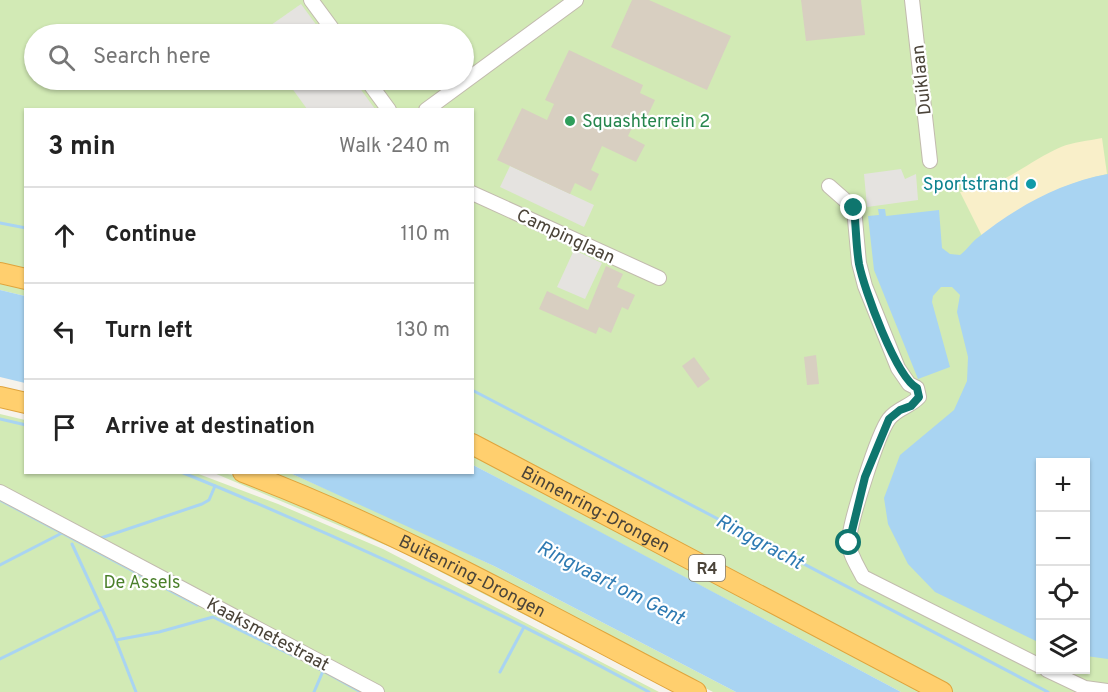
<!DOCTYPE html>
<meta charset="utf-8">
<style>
:root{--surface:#fff;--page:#f6f6f6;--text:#222;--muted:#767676;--line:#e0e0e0}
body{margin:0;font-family:Overpass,sans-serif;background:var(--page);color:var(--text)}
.controls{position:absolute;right:18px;bottom:18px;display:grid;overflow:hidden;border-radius:0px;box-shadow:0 2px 4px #0004}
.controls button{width:54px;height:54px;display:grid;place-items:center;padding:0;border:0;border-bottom:2px solid var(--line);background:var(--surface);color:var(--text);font:30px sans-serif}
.stop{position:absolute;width:18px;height:18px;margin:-14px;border:4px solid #0f766e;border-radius:50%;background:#fff}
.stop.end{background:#0f766e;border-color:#fff;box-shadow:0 2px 6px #0008}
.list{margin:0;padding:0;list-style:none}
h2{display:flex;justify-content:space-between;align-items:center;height:78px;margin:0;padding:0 24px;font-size:26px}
h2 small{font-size:20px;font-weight:400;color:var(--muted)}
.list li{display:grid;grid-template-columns:39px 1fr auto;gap:18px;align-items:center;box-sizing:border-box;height:96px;padding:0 24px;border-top:2px solid var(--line)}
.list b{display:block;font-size:22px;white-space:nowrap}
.list em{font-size:20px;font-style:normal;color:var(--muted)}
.icon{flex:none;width:33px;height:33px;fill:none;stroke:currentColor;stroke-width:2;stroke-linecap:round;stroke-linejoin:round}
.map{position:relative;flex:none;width:1108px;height:692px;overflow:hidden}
.search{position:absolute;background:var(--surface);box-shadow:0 2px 4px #0004;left:24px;top:24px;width:450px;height:66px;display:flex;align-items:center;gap:15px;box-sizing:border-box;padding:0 21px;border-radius:33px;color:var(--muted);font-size:22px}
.panel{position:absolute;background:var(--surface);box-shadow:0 2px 4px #0004;left:24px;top:108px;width:450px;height:366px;border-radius:0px}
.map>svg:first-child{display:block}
.green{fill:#d2eab5;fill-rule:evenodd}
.sand{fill:#f9efc9}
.parking{fill:#e5e3e0}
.water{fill:#a9d4f2}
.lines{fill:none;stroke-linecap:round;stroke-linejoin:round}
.stream{stroke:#a9d4f2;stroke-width:3}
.building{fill:#d8cfc1}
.minor-casing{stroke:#c2bbae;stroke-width:16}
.highway-casing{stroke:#e0a43c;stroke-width:22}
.minor{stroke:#fff;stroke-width:14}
.highway{stroke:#ffcf6e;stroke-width:20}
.route{stroke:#0f766e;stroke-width:8}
.leisure-dot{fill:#2e9e5b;stroke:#fff;stroke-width:2}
.culture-dot{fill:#0f9aa8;stroke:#fff;stroke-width:2}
.labels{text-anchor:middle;stroke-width:4.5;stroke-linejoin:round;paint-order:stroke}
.shield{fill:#fff;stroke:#817c74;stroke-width:1.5}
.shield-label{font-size:16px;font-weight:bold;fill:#4b4439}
.street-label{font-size:18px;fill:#4b4439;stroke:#fff}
.leisure-label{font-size:18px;fill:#27864d;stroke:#fff;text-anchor:start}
.culture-label{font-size:18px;fill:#0d838f;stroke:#fff;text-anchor:end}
.park-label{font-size:18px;fill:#4a7f2a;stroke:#fff}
.water-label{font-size:20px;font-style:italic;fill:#2e7ab2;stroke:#fff}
</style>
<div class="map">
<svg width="1108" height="692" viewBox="0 0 1108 692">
<rect width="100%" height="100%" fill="#f6f3ec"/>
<!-- green -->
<g class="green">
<path d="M0 0H1108V692H901L473 465 472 110H26L25 296 0 290ZM34 34H464V80H34ZM1040 462H1086V670H1040Z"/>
<polygon points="0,414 25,420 26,472 196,473 278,504 383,549 659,692 0,692"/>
<path d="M214 473C248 472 285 496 316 510 441 565 561 630 682 692H675L402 552Z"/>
<polygon points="264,473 290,473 392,518 494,566 736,692 713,692 505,583"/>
</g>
<!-- sand -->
<path class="sand" d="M1102 138 1107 174C1059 184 1021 206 982 236L960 192C1000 190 1026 162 1061 147 1073 142 1088 141 1102 138Z"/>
<!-- parking -->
<g class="parking">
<polygon points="301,4 323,34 257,34 271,25"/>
<polygon points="286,80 354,80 375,109 307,109"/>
<polygon points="510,166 594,205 584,227 500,187"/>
<polygon points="901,169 905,179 916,174 918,200 867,207 864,174"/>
<polygon points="574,250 602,263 585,299 557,287"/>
</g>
<!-- water -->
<g class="water">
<path d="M1108 174V659L1086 656V462H1040V643L935 592 908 564 888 524 884 498 900 455 954 410 967 381 968 357 957 312 960 295 952 287H941L933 296 932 302 950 367 918 379 874 270 868 216 879 215 878 209H885L886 216 939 210 942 248 950 254 960 255C967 250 970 244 976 239 1015 208 1058 183 1108 174Z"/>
<polygon points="0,290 25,296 25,383 0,377"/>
<polygon points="473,465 529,494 901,692 736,692 494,566 290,473 472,472"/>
</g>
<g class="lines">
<!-- stream -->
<g class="stream">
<polyline points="0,223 26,228"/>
<polyline points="472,390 1048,692"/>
<polyline points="0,419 26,425"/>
<path d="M181 472C342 537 496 609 649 692"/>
<polyline points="0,500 197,605"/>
<polyline points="98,539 202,504 209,500 215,486"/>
<polyline points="72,544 113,633 136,692"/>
<polyline points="0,565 62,533"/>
<polyline points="116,640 159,632 213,617 298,658"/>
<polyline points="0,659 102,609"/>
<polyline points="311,665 323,671"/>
<polyline points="500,672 524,627"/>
<polyline points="314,692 323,671 361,692"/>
</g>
</g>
<!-- building -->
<g class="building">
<polygon points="632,0 649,0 731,36 707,90 611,47"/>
<polygon points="801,0 861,0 865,35 806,41"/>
<polygon points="569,50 643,85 640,93 655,100 647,117 639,113 628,136 645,145 636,162 602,146 591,170 599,174 591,191 575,183 570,194 497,160 522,108 547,120 554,104 545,100"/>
<polygon points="606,266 623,274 617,287 635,295 628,310 622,307 611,333 599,327 596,334 539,309 547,291 588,310"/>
<polygon points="816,355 819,384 807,385 804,357"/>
<polygon points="694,357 710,379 698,388 682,366"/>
</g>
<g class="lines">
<defs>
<g id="minor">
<polyline points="311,0 336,34"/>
<polyline points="912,0 930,161"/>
<polyline points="367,80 389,110"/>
<polyline points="426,110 576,0"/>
<path d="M829 186 854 208 859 263 865 286 898 368 909 384 917 388 919 397C910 407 897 408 889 419 878 433 849 524 849 542 849 554 858 567 863 577L1040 666"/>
<polyline points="472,193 659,278"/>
<polyline points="0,492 377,692"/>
<polyline points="1047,670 1085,688 1108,691"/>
</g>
<g id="highway">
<polyline points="0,273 26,279"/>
<polyline points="0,397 26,403"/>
<path id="s1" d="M472 444 942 692"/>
<path id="s2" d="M243 472C400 531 547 615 696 692"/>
</g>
</defs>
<!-- minor casing -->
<use href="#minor" class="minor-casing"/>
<!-- highway casing -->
<use href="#highway" class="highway-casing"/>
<!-- minor -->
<use href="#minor" class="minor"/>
<!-- highway -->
<use href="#highway" class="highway"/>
</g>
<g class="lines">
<!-- route -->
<path class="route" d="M849 543 865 477 889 419 900 410 911 406 919 397 917 388C896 377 864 289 859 264 856 246 856 226 854 208"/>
</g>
<!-- markers -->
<circle class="leisure-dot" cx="570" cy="121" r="6"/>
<circle class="culture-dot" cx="1031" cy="184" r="6"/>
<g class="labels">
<!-- shield labels -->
<rect class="shield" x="689" y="555" width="36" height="26" rx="4.5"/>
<g class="shield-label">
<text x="707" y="574">R4</text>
</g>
<!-- street labels -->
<g class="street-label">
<text transform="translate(921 80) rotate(-96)" y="6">Duiklaan</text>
<text transform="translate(566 236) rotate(25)" y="6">Campinglaan</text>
<text dy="6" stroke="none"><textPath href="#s1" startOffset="140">Binnenring-Drongen</textPath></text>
<text dy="6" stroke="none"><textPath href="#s2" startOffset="252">Buitenring-Drongen</textPath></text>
<text transform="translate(268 634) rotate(28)" y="6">Kaaksmetestraat</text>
</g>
<!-- leisure labels -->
<g class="leisure-label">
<text x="582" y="127">Squashterrein 2</text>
</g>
<!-- culture labels -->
<g class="culture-label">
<text x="1019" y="190">Sportstrand</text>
</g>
<!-- park labels -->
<g class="park-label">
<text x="142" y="588">De Assels</text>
</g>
<!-- water labels -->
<g class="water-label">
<text transform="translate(760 541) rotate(28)" y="7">Ringgracht</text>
<text transform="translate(611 582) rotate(27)" y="7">Ringvaart om Gent</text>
</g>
</g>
</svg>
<div class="controls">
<button>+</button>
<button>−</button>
<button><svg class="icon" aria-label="locate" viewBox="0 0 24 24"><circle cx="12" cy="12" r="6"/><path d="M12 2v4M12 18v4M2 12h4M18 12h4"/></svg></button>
<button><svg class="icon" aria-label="layers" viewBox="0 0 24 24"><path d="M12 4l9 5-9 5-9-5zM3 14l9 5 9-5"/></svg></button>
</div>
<div class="stop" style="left:849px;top:543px"></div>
<div class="stop end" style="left:854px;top:208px"></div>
<div class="search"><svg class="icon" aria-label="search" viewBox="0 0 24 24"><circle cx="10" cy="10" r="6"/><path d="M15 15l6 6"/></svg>Search here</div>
<section class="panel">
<h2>3 min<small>Walk · 240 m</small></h2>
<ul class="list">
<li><svg class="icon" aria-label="ahead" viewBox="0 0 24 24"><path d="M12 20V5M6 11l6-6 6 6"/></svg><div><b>Continue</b></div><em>110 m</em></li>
<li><svg class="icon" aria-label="left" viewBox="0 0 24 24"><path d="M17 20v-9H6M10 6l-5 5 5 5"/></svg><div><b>Turn left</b></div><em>130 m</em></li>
<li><svg class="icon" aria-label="arrive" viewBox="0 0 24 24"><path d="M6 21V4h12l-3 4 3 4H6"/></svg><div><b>Arrive at destination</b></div></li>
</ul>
</section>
</div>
